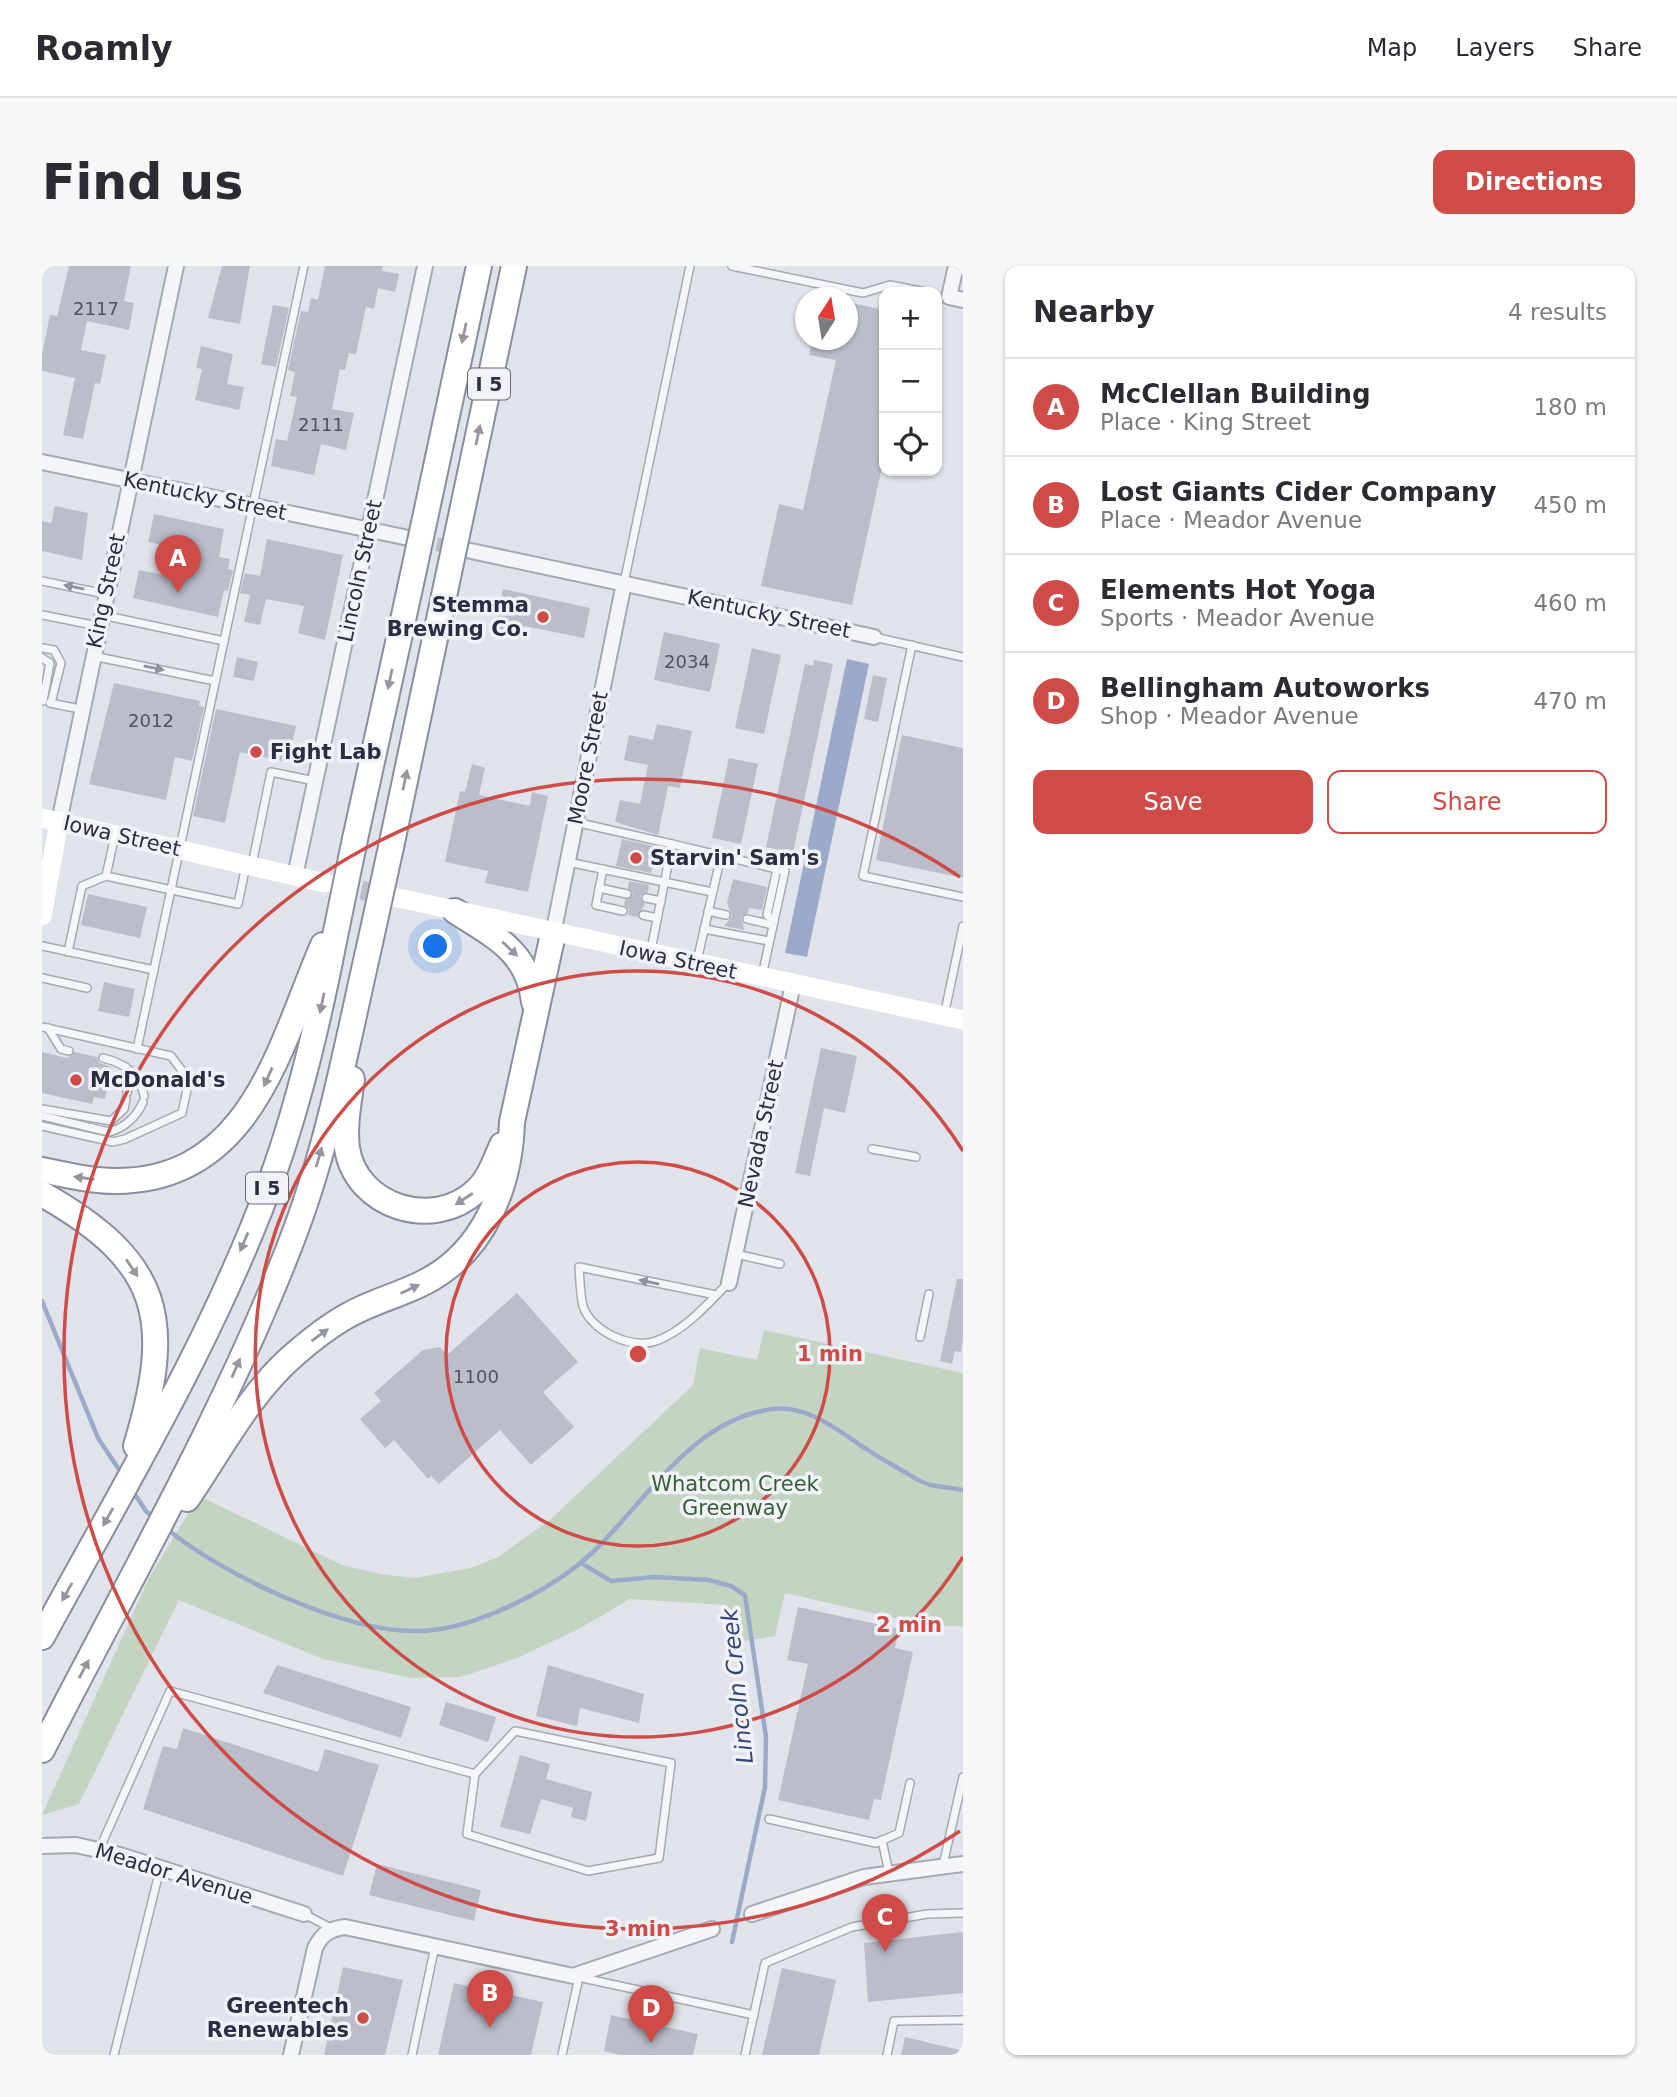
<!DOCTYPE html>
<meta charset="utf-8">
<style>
:root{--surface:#fff;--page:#f7f7f7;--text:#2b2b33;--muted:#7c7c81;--line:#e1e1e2;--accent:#cf4b47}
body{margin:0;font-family:"DejaVu Sans",sans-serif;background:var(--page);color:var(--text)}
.controls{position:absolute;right:21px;top:21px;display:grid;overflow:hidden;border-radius:14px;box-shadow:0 2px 5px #0004}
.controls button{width:63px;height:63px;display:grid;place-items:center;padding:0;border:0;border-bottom:2px solid var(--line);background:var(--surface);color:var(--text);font:35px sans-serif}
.compass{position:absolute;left:753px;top:21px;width:63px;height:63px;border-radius:50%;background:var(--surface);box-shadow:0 2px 5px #0004;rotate:12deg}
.you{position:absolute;left:394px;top:681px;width:24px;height:24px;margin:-18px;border:5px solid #fff;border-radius:50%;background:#1a73e8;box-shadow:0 0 0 10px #1a73e833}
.badge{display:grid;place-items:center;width:46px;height:46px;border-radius:50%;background:var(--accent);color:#fff;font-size:23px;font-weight:700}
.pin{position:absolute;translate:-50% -58px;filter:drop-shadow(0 2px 4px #0008)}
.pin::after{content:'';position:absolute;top:37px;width:24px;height:21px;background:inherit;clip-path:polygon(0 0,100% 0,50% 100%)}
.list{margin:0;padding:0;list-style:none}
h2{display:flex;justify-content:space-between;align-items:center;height:91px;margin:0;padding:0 28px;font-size:30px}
h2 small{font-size:23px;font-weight:400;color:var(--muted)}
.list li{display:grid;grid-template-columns:46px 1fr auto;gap:21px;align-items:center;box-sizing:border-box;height:98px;padding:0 28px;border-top:2px solid var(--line)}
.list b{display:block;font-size:26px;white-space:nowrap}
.list p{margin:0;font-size:23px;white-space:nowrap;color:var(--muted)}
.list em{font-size:23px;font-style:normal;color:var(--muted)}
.actions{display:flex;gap:14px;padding:21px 28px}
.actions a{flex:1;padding:16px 0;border:2px solid var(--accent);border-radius:14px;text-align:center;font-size:24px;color:var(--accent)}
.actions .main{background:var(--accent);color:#fff}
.icon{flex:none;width:38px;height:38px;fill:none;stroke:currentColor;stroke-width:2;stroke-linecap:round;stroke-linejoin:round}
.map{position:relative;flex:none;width:921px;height:1789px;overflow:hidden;border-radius:14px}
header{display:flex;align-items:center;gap:42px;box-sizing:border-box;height:98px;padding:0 35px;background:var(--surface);border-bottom:2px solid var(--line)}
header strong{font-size:33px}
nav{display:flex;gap:38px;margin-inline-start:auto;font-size:24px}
.intro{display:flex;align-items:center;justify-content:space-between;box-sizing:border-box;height:168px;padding:0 42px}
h1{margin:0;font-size:49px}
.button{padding:18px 32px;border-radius:14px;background:var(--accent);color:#fff;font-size:24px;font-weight:700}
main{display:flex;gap:42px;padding:0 42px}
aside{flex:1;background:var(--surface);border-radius:14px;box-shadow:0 2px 5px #0004}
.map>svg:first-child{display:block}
.green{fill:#c4d4c2}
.water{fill:#9caaca}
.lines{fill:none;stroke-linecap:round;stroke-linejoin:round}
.stream{stroke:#9caaca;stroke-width:4.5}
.building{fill:#bbbeca}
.street-tunnel{stroke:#bcbfc8;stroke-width:14;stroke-dasharray:14 7;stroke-linecap:butt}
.secondary-tunnel{stroke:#bcbfc8;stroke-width:19;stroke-dasharray:19 10;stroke-linecap:butt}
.lane-casing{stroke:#a6a9b4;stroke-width:10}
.street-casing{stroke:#a6a9b4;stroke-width:18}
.highway-casing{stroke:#898ea1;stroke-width:28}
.lane{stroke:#f4f5f8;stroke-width:7}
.street{stroke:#f4f5f8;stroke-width:14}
.secondary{stroke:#fff;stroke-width:19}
.highway{stroke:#fff;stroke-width:24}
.highway-bridge-casing{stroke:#898ea1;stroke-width:28;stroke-linecap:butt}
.highway-bridge{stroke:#fff;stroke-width:24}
.oneway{fill:#9496a0}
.oneway2{fill:#8e929d}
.ring{fill:none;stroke:#cf4b47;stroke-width:3.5}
.poi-dot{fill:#cf4b47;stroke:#f1f2f7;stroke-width:2.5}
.labels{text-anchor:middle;stroke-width:7;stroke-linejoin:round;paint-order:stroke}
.number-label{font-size:18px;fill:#4e5264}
.shield{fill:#f1f2f7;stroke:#656978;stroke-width:2}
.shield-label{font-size:19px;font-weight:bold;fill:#292e42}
.street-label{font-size:21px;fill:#292e42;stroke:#f1f2f7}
.poi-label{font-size:21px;font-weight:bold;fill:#292e42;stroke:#f1f2f7;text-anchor:start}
.park-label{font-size:21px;fill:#375e37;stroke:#f1f2f7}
.water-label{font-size:23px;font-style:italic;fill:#334576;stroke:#f1f2f7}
.centre{fill:#cf4b47;stroke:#f1f2f7;stroke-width:3.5}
.ring-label{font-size:21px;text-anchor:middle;font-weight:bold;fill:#cf4b47;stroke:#f1f2f7;stroke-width:7;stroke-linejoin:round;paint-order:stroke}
</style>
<header>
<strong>Roamly</strong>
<nav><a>Map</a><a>Layers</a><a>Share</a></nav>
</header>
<div class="intro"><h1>Find us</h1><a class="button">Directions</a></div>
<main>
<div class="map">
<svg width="921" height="1789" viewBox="0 0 921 1789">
<rect width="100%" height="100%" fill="#e1e3ea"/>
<!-- green -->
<polygon class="green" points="722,1064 921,1107 921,1360 887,1360 743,1327 733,1370 694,1376 683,1339 588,1333 537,1363 475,1392 419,1411 369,1412 281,1393 137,1334 37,1538 0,1549 107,1312 157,1230 300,1299 339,1308 372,1312 429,1302 456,1291 509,1253 651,1119 658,1082 715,1094"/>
<!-- water -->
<polygon class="water" points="805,393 827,398 765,691 743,687"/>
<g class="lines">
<!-- stream -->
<g class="stream">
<polyline points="0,1035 56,1172 80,1208"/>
<polyline points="90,1224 104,1245 113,1253"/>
<path d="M125 1263C181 1309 303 1367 377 1365 433 1364 512 1323 552 1285 604 1235 652 1152 731 1143 768 1139 797 1166 826 1184 842 1195 859 1203 876 1214L888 1219 921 1224"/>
<polyline points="539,1297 569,1315 612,1311 667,1314 689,1320 703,1329 724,1471 723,1521 690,1676"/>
</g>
</g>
<!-- building -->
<g class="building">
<polygon points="27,0 89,0 82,35 92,37 87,64 45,55 39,84 64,89 58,118 53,117 41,173 21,169 33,112 0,105 0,88 8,49 15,50"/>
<polygon points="180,0 208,0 198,58 166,52"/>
<polygon points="283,0 341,0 340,5 357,8 353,26 336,22 332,43 324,41 314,88 307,87 303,104 298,103 290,143 312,147 304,184 279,178 272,209 229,200 234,173 245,175 255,131 248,130 253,106 246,104 259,45 266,46 269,32 276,34"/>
<polygon points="806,36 842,44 842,192 810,339 719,320 737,238 761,244 794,94 767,89 770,74 806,74"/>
<polygon points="231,39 247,42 234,101 219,98"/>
<polygon points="159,80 191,88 185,118 202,121 197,144 153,134 160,103 154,102"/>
<polygon points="13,240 46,247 40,294 0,285 0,255 9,257"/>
<polygon points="112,248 182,263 177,291 188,293 186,303 191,304 186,325 182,324 176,351 91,332 97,304 123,309 128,281 106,276"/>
<polygon points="225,273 301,289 283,374 256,367 262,340 224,333 218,359 202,356 208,329 198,327 203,307 218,310"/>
<polygon points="461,323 548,342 542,372 482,360 479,373 452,367"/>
<polygon points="622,366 678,378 668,426 612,414"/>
<polygon points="710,382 739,389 722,468 693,462"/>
<polygon points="195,391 216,396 212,415 191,411"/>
<polygon points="772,394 791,398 751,587 724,581 763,398 771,400"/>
<polygon points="831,409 845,412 836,456 822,453"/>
<polygon points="72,417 158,435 157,440 162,441 150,495 133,491 124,534 47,518"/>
<polygon points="174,443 254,460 246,496 198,486 183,557 151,550"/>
<polygon points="615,458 650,465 638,522 626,520 616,569 573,556 578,534 598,538 606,499 582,494 587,469 611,474"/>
<polygon points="860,469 921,482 921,612 834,594"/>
<polygon points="687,492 716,498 699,578 670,572"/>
<polygon points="430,498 443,502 437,529 488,540 490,526 506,530 486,626 443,617 446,605 403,596 418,525 423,526"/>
<polygon points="580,573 615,581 609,607 574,600"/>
<polygon points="691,613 725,621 720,644 707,642 706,647 699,651 702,664 682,660 690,650 685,637"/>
<polygon points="587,615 607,619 606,626 598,630 603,638 595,651 586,649 587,643 582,639 583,634 591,629 586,622"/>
<polygon points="46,628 105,641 98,672 39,659"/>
<polygon points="62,716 93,723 87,751 56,745"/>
<polygon points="779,782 815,790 803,847 782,842 768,910 753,907"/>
<polygon points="0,786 25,792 33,786 55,791 57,797 70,801 63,833 52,831 50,838 0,827"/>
<polygon points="915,1013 921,1013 921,1074 919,1086 913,1085 910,1098 898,1095"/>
<polygon points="475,1027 536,1096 501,1126 532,1161 489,1199 458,1164 397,1218 389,1210 386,1213 352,1174 343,1182 318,1153 339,1135 332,1127 381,1084 398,1081 405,1089"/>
<polygon points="756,1341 857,1363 853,1382 871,1386 839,1534 832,1533 827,1554 736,1534 766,1398 745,1394"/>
<polygon points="235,1399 369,1441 359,1472 221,1427"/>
<polygon points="506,1399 602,1428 597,1457 538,1442 535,1460 494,1450"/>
<polygon points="404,1436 454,1451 446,1476 397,1459"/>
<polygon points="141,1462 276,1506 283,1483 337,1499 301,1610 101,1543 121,1480 135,1483"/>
<polygon points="478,1489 508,1498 504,1513 550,1526 544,1555 529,1551 531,1542 499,1533 488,1568 458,1561"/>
<polygon points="335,1598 439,1624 432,1655 327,1629"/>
<polygon points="921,1666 921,1727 826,1736 822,1677"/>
<polygon points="301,1701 361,1714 343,1789 282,1789"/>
<polygon points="740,1702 794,1714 777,1789 720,1789"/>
<polygon points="412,1717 501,1736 489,1789 396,1789"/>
<polygon points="569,1749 656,1768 651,1789 578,1789 562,1785"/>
<polygon points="863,1771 917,1784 916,1789 859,1789"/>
</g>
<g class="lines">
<!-- street-tunnel -->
<polyline class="street-tunnel" points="374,274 419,283"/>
<!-- secondary-tunnel -->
<polyline class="secondary-tunnel" points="291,618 351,631"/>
<defs>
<g id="lane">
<polyline points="690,0 821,27 848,19 883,26"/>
<polyline points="0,315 63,328"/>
<polyline points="582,317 648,0"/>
<polyline points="0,349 56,360"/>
<polyline points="60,349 182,375"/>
<polyline points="832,371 921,391"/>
<polyline points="870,379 821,610 921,631"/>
<polyline points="0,382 12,384 19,397 9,437"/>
<polyline points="51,390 173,415"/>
<polyline points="0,392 8,397 1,435"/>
<polyline points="8,437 38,443"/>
<polyline points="533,556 630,578 609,684"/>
<polyline points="630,578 743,605 720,710"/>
<polyline points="526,596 670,626"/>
<polyline points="210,599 229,506 273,515"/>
<polyline points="561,603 554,639 581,645"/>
<polyline points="64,610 73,569"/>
<polyline points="557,622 585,628"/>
<polyline points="604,632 619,635"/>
<polyline points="666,645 684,649"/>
<polyline points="601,649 615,652"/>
<polyline points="705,653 731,659"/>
<polyline points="732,655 725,649 735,603"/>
<polyline points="662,663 727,675"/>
<polyline points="0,680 112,704"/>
<polyline points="26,686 40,620 64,610 196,638 204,599"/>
<polyline points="655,695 679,590"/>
<polyline points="0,712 45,722"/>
<polyline points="902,750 921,660"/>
<polyline points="0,761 129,790 147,814 140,847 83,873 71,876 0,860"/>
<polyline points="6,762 19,783 27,785"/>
<polyline points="95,783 262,0"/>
<path d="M61 792C82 797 98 807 102 830"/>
<polyline points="84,801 88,815 85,827"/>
<polyline points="0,843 69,855 82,843 84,833"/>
<path d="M0 850 67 866C83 862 95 850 101 836"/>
<polyline points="830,883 874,891"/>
<polyline points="694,988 738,998"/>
<path d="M674 1029 537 1001C538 1013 538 1028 541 1040 549 1065 589 1084 614 1075 642 1065 666 1038 686 1017"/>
<polyline points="878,1071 887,1028"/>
<polyline points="727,1553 834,1577 857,1567 868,1517"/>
<polyline points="840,1574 847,1607"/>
<polyline points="57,1584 128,1425 433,1508 473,1465 629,1497 617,1592 546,1605 425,1568 433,1508"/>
<polyline points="901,1599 921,1511"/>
<polyline points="262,1648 289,1662"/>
<polyline points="536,1711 712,1749"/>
<polyline points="72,1789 118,1603"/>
<polyline points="370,1789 393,1680"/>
<polyline points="520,1789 537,1711"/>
<polyline points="703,1789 723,1697 810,1661 885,1648 921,1647"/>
<polyline points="845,1789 852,1755 921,1754"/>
</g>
<g id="street">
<polyline points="914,0 907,31 921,34"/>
<polyline points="0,196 362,271"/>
<polyline points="429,285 832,371"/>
<polyline points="17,556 134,0"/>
<polyline points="253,610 383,0"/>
<polyline points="511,668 582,317"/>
<polyline points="687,1017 751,718"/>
<polyline points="0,1580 34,1579 78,1589 262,1648"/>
<polyline points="710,1648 822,1611 921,1598"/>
<path d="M249 1789 273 1682C280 1668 287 1663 303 1661L531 1710 670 1663"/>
</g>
<g id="highway">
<polyline points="388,229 437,0"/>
<polyline points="422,236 472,0"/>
<polyline points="313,573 368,322"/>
<polyline points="349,581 402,330"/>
<path d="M413 645C453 671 486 685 492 736"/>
<path d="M310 813C307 835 302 860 305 882 314 941 391 965 434 925 447 913 453 895 460 879"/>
<path d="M0 904C24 909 49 915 74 915 210 915 238 778 281 679"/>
<path d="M0 928C120 996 132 1053 94 1180"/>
<path d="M145 1233C178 1185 208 1126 253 1088 268 1075 287 1060 305 1050 329 1036 358 1029 383 1016 443 985 468 919 470 856L511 668"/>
<path d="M0 1371C83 1218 175 1067 234 901 260 826 278 748 293 670"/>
<path d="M0 1484C85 1317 180 1154 248 979 286 883 305 778 328 677"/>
</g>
</defs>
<!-- lane casing -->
<use href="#lane" class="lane-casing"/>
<!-- street casing -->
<use href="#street" class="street-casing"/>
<!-- highway casing -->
<use href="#highway" class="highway-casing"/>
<!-- lane -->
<use href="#lane" class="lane"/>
<!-- street -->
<use href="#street" class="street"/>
<!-- secondary -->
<g class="secondary">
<polyline points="0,552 283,617"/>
<polyline points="352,631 921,754"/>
<polyline points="0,650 17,556"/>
</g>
<!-- highway -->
<use href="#highway" class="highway"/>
<defs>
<g id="highway-bridge">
<polyline points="368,322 388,229"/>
<polyline points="402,330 422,236"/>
<polyline points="293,670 313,573"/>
<polyline points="328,677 349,581"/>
</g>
</defs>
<!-- highway-bridge casing -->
<use href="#highway-bridge" class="highway-bridge-casing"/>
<!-- highway-bridge -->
<use href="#highway-bridge" class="highway-bridge"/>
</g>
<!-- one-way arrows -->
<defs><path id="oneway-solid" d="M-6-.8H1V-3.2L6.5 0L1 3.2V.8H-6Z" transform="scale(1.75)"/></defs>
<g class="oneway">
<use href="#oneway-solid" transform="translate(422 67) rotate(102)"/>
<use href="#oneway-solid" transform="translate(436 169) rotate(-78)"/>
<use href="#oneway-solid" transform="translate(348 413) rotate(102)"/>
<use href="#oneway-solid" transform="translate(363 514) rotate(-78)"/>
<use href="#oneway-solid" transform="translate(468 683) rotate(43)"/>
<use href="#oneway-solid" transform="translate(280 737) rotate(102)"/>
<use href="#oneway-solid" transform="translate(226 811) rotate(114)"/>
<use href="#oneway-solid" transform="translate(277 891) rotate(-74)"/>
<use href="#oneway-solid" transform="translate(42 912) rotate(-172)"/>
<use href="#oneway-solid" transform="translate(422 933) rotate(147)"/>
<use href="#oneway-solid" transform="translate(202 976) rotate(113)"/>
<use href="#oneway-solid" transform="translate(90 1002) rotate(56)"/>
<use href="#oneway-solid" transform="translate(368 1023) rotate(-25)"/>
<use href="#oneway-solid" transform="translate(278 1069) rotate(-36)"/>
<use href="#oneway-solid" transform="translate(194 1102) rotate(-66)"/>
<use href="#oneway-solid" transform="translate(66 1251) rotate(119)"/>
<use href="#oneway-solid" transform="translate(25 1326) rotate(119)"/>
<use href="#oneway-solid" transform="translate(42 1403) rotate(-62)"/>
</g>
<g class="oneway2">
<use href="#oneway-solid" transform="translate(32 321) rotate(-168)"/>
<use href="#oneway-solid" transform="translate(112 402) rotate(12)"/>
<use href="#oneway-solid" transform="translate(607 1016) rotate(-168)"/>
</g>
<!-- distance rings -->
<g class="ring">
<circle cx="596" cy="1088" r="192"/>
<path d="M921 1291A383 383 0 1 1 921 885"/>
<path d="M918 1565A575 575 0 1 1 918 611"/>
</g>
<!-- markers -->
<g class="poi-dot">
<circle cx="501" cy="351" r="7"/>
<circle cx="214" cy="486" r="7"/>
<circle cx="594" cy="592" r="7"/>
<circle cx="34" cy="814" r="7"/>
<circle cx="321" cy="1752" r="7"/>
</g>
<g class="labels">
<!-- number labels -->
<g class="number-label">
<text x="54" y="49">2117</text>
<text x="279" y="165">2111</text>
<text x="645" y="402">2034</text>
<text x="109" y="461">2012</text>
<text x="434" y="1117">1100</text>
</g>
<!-- shield labels -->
<g class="shield">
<rect x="426" y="102.5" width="42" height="31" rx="5"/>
<rect x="204" y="906.5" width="42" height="31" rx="5"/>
</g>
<g class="shield-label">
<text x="447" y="125">I 5</text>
<text x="225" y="929">I 5</text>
</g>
<!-- street labels -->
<g class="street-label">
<text transform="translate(163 230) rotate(12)" y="7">Kentucky Street</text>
<text transform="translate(318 305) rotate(-78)" y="7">Lincoln Street</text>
<text transform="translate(64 325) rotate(-78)" y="7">King Street</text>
<text transform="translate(727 348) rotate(12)" y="7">Kentucky Street</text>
<text transform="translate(546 492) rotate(-79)" y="7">Moore Street</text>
<text transform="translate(80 570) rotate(13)" y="7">Iowa Street</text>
<text transform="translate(636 694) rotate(12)" y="7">Iowa Street</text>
<text transform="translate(719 868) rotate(-78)" y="7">Nevada Street</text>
<text transform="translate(132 1608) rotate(17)" y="7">Meador Avenue</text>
</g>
<!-- poi labels -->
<g class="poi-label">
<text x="487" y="346" text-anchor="end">Stemma<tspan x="487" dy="24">Brewing Co.</tspan></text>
<text x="228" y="493">Fight Lab</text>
<text x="608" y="599">Starvin' Sam's</text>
<text x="48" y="821">McDonald's</text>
<text x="307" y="1747" text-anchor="end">Greentech<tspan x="307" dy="24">Renewables</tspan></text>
</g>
<!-- park labels -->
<g class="park-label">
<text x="693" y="1225">Whatcom Creek<tspan x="693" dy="24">Greenway</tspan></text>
</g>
<!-- water labels -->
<g class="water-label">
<text transform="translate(695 1420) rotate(-96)" y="8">Lincoln Creek</text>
</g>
</g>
<circle cx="596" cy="1088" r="10" class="centre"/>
<g class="ring-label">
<text x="788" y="1095">1 min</text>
<text x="867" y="1366">2 min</text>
<text x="596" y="1670">3 min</text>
</g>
</svg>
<div class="controls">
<button>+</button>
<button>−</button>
<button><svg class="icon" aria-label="locate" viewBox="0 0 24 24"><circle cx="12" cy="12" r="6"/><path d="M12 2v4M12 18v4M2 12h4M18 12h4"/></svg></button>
</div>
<svg class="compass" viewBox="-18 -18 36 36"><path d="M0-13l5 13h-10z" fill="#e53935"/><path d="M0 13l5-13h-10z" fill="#7c7c81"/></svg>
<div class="you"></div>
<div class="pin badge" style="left:136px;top:327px">A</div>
<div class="pin badge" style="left:448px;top:1762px">B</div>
<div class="pin badge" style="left:843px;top:1686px">C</div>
<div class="pin badge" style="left:609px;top:1777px">D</div>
</div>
<aside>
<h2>Nearby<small>4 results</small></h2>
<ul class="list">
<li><span class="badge">A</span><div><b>McClellan Building</b><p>Place · King Street</p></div><em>180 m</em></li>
<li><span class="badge">B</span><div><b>Lost Giants Cider Company</b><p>Place · Meador Avenue</p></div><em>450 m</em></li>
<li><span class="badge">C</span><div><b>Elements Hot Yoga</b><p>Sports · Meador Avenue</p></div><em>460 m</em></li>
<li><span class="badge">D</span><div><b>Bellingham Autoworks</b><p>Shop · Meador Avenue</p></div><em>470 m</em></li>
</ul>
<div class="actions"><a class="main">Save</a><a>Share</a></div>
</aside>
</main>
